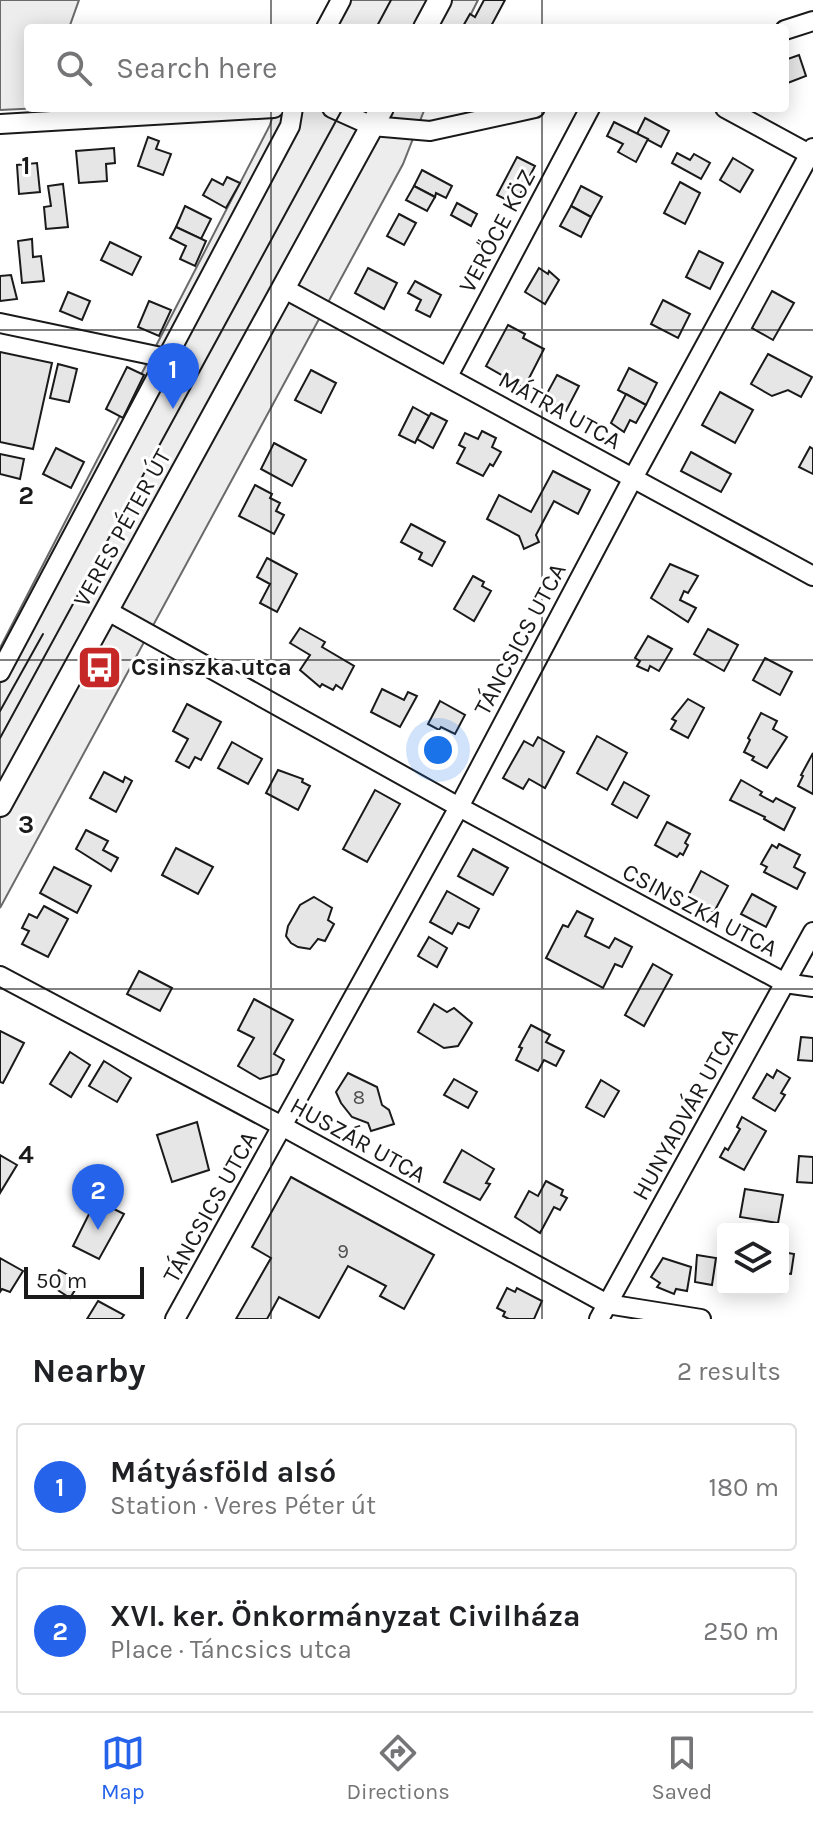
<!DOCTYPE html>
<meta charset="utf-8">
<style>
:root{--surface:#fff;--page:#f6f6f6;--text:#202124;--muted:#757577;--line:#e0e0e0;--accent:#2563eb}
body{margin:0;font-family:Karla,sans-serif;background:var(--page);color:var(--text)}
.controls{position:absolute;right:24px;bottom:24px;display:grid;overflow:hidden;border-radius:8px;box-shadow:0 4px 20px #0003}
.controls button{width:72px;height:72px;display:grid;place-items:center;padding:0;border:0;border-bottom:2px solid var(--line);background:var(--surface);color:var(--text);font:40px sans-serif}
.scale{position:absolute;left:24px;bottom:20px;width:120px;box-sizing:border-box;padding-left:8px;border:4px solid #1a1a1a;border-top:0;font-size:22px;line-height:28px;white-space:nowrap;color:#1a1a1a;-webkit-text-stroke:6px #fff;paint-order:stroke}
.you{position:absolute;left:438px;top:750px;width:28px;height:28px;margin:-20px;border:6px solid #fff;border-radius:50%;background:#1a73e8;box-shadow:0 0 0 12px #1a73e833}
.badge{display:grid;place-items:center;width:52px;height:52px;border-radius:50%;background:var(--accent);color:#fff;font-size:26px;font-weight:700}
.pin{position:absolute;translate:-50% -66px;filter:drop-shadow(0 2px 4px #0008)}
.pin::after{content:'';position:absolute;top:42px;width:28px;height:24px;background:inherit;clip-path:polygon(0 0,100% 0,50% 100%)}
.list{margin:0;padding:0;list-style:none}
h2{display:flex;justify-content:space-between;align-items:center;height:104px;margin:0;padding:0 32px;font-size:34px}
h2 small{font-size:26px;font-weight:400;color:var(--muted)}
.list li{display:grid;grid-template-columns:52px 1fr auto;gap:24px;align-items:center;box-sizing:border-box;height:128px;margin:0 16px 16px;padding:0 16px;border:2px solid var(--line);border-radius:8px}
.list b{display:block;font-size:30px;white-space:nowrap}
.list p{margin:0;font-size:26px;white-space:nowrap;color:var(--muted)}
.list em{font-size:26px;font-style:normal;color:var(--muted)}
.icon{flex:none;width:44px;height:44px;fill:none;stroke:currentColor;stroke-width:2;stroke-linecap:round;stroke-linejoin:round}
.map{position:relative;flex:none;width:813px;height:1319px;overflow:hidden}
.search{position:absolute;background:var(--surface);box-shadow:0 4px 20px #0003;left:24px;right:24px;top:24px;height:88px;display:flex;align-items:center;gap:20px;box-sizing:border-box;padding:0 28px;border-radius:8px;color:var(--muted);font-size:30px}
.sheet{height:392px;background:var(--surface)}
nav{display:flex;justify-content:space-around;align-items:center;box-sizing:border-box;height:112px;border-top:2px solid var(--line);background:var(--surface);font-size:22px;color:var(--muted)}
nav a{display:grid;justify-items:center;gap:4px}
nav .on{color:var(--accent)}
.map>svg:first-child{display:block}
.built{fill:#ededed;stroke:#6a6a6a;stroke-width:2}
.building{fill:#e6e6e6;stroke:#1a1a1a;stroke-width:2}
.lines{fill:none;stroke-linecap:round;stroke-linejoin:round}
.minor-casing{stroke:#1a1a1a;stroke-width:22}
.major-casing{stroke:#1a1a1a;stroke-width:26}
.minor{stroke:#fff;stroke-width:18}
.major{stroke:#fff;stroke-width:22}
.tram{stroke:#1a1a1a;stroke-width:2}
.grid{fill:none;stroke:#1a1a1a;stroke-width:2;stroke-opacity:0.55}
.labels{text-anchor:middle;stroke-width:6;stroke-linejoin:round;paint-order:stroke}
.number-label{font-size:20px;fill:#4d4d4d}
.street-label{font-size:24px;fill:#1a1a1a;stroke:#fff}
.poi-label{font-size:24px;font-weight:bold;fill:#1a1a1a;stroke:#fff;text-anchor:start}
.grid-label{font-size:26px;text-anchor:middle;font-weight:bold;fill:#1a1a1a;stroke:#fff;stroke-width:6;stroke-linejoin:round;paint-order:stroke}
</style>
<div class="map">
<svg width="813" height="1319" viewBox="0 0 813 1319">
<rect width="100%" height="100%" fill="#fff"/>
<!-- built -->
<g class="built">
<polygon points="0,0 79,0 69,28 28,28 28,108 42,108 0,110"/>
<polygon points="331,0 478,0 464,28 315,28"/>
<polygon points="275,108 425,108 403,164 0,908 0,648 270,125"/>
</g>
<!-- building -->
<g class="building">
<polygon points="484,0 505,0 490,28 462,28 470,14 475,17"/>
<polygon points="799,55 806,76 785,84 785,60"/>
<polygon points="645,118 669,131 661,147 637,134"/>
<polygon points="614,122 648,139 636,162 618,152 623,144 607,136"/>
<polygon points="148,137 159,141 156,149 171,154 163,175 138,166"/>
<polygon points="114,148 115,163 106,164 107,181 79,183 76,151"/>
<polygon points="677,153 690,160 694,154 710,163 701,179 672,163"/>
<polygon points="517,157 535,166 515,204 497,195"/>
<polygon points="733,158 753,170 740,192 720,180"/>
<polygon points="37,163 40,192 19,194 17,165"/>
<polygon points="422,170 452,186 446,198 436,193 435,197 414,186"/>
<polygon points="227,177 240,183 226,208 203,195 212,179 223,185"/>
<polygon points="680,182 700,193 685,224 664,213"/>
<polygon points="63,184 68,227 46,229 44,207 51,206 48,186"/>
<polygon points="414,186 435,197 427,211 406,200"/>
<polygon points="581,186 602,197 591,217 571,206"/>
<polygon points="457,203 477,214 471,226 451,215"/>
<polygon points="185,206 211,219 201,239 176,227"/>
<polygon points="571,206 591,217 581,237 560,226"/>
<polygon points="399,214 416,223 404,245 387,236"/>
<polygon points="176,227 206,241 195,266 180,259 186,246 170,238"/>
<polygon points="32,239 33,257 41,256 44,281 22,283 18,241"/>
<polygon points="110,242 141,257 132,275 101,260"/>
<polygon points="699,251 723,263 710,289 686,277"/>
<polygon points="368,268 397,283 384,309 355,293"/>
<polygon points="539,268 548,274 549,271 559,280 545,304 525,292"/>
<polygon points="11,275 17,299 0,301 0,276"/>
<polygon points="415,281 441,295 430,317 416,310 421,300 408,293"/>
<polygon points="772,291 794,303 773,340 752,328"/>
<polygon points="68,292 90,301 82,320 60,311"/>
<polygon points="663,300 690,314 678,338 651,324"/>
<polygon points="149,301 171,310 159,336 138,327"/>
<polygon points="508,325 525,334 523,338 544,349 524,388 486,366"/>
<polygon points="0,352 52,363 33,449 0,442"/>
<polygon points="768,354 812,377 801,397 788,390 772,396 751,384"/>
<polygon points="58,364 77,369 69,402 50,398"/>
<polygon points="127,367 144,375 123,418 106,409"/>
<polygon points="629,368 657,383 646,405 618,390"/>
<polygon points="311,370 336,383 321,413 295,400"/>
<polygon points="557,375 579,386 566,411 544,399"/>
<polygon points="720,392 753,410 735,443 702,425"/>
<polygon points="626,394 646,405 636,423 630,420 624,432 611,423"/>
<polygon points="413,407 429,416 415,443 399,435"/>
<polygon points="431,413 447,421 433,448 417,439"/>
<polygon points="482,431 496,438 492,447 501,452 493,466 490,464 483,476 457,463 465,448 459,445 465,433 478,439"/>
<polygon points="274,443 306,460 292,486 261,469"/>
<polygon points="810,447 813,449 813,474 799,467"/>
<polygon points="56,448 84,462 71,488 43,474"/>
<polygon points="691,452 731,474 721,492 681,471"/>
<polygon points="0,454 24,459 20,479 0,474"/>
<polygon points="553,471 590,490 578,514 554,501 536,535 539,542 524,549 519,536 487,519 499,495 531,512"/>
<polygon points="255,485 272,494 270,498 280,503 276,511 284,515 274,534 239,516"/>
<polygon points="411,524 445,542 432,566 419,559 422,553 401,542"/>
<polygon points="267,558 297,574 277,612 260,603 270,584 257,577"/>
<polygon points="670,564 698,576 688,593 684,591 680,600 696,608 688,622 651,598"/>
<polygon points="473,576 484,582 482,586 491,591 474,621 454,609"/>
<polygon points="300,628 325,642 322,647 354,666 342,689 336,685 333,690 322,684 320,687 300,670 310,655 290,643"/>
<polygon points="708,629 738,645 724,671 694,654"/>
<polygon points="648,636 672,649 659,671 650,666 648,671 637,666 640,661 635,658"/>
<polygon points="765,658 792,672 780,695 753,680"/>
<polygon points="382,689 404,700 408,692 417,696 400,727 371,712"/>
<polygon points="688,699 704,708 688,738 671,729 676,721 672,719"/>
<polygon points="440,701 465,715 455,734 441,727 439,730 428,724"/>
<polygon points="187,704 221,722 201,760 195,757 189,768 176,761 188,739 173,731"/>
<polygon points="761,713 777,721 773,729 787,737 767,768 752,760 754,757 744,752 750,740 748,738"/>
<polygon points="597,736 627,753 607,790 577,773"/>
<polygon points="538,737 564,752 545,788 529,779 523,789 503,778 524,741 533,746"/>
<polygon points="232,742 262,759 248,784 218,768"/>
<polygon points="813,753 813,794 798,786 803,776 801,775"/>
<polygon points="278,770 303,779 302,782 310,786 298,810 266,793"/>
<polygon points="104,772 123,782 125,777 132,781 116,812 90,798"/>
<polygon points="741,780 762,792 760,795 773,802 776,798 795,808 784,830 764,819 765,817 730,800"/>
<polygon points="624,782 649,796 637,818 612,804"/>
<polygon points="375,790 400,804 367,862 343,849"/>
<polygon points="667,822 690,834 685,843 688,845 683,855 680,853 677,857 655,845"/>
<polygon points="86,830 108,841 103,850 118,858 111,871 76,849"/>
<polygon points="779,844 800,855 794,867 805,873 797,889 764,872 767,867 761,864 772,845 777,848"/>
<polygon points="176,848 213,867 198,894 162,875"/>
<polygon points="473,849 508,868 493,895 458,876"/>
<polygon points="54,867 91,886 77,913 40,893"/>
<polygon points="701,871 728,886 714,912 687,898"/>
<polygon points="447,891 479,909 469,928 458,923 452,934 430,922"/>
<polygon points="752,894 776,907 766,927 741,914"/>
<polygon points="314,897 332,908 328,920 334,924 325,941 318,939 310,949 298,947 291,943 286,936 288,926 300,905"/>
<polygon points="44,906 68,919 48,957 22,944 29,931 22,928 29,914 37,918"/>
<polygon points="577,911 593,919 585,936 609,948 615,938 632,947 622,967 615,964 603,988 546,958 563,925 568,927"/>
<polygon points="429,937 447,948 437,967 418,956"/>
<polygon points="653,964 672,975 644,1026 625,1015"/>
<polygon points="139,971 172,988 160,1011 127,994"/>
<polygon points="254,999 293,1020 274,1054 284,1060 277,1074 260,1079 238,1066 254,1038 238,1030"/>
<polygon points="434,1004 447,1012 454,1008 472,1023 458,1046 444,1048 418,1032"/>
<polygon points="531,1025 550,1035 546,1042 564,1051 556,1066 544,1060 538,1071 516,1060 522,1048 519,1047"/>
<polygon points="0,1031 24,1043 3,1083 0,1082"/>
<polygon points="801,1037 813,1038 813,1061 798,1060"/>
<polygon points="70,1052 90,1065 71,1097 50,1084"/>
<polygon points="104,1061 131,1078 117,1102 89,1086"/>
<polygon points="777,1070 790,1078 781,1093 785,1095 775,1111 753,1098 767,1074 773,1078"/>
<polygon points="348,1073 377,1087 382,1105 389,1110 394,1124 371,1131 368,1123 352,1117 341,1103 336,1092"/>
<polygon points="454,1079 477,1092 468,1108 444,1095"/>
<polygon points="601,1080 619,1091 604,1117 586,1107"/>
<polygon points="742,1117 766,1131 744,1170 720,1157 725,1148 728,1150 740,1129 737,1127"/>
<polygon points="197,1122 209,1170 172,1182 157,1135"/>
<polygon points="462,1150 494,1169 486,1183 490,1184 480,1200 444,1182"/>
<polygon points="0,1155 17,1165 0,1193"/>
<polygon points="799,1156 813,1157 813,1183 797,1182"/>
<polygon points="291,1177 434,1255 404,1309 380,1296 386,1286 348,1266 319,1318 279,1297 267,1319 236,1319 271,1258 252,1247"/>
<polygon points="546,1181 563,1190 561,1195 567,1198 560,1210 554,1207 540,1233 515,1217 529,1191 538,1196"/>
<polygon points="745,1189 783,1195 778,1223 740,1217"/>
<polygon points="96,1200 124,1214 99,1259 73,1246"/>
<polygon points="783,1252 794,1254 791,1274 783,1273"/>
<polygon points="697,1255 716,1258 712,1285 695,1282"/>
<polygon points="0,1258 23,1271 10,1292 2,1289 0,1292"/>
<polygon points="663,1258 691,1267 687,1291 676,1289 674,1294 657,1287 660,1283 651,1277"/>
<polygon points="59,1270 80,1282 70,1298 50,1285"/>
<polygon points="507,1288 515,1292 517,1288 542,1301 534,1319 509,1319 503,1316 505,1312 497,1308"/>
<polygon points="98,1301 124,1315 121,1319 87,1319"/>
</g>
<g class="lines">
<defs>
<g id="minor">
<polyline points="326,28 341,0"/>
<polyline points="785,30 813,21"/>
<polyline points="332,108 372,126 430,131 535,108"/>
<polyline points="725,108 813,156"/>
<polyline points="0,124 274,108"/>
<polyline points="283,288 813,576"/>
<polyline points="0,323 166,358"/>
<polyline points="448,376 590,108"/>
<polyline points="106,610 459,807 785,983 813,987"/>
<polyline points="0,672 290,126 293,108"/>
<polyline points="0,976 282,1126 607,1304 701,1319"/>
<polyline points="175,1319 459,807 633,478 813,148"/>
<polyline points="599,1319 813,932"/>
</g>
<g id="major">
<polyline points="425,28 440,0"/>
<polyline points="0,805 382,108"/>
</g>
</defs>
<!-- minor casing -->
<use href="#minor" class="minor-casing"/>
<!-- major casing -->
<use href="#major" class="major-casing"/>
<!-- minor -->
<use href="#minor" class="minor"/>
<!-- major -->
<use href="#major" class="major"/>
<!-- tram -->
<g class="tram">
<polyline points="376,28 391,0"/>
<polyline points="0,711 43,634"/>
<polyline points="0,738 343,108"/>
</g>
</g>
<!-- grid -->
<path class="grid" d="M271 0V28M542 0V28M271 108V1319M542 108V1319M0 330H813M0 660H813M0 989H813"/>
<!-- icons -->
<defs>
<symbol id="bus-square" viewBox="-11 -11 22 22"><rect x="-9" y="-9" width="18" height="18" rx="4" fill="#c62828" stroke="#fff"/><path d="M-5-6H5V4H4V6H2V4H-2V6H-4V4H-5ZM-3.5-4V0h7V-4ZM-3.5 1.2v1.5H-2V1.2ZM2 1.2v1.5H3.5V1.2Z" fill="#fff"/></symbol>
</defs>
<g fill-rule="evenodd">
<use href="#bus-square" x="74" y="642" width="51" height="51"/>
</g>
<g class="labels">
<!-- number labels -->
<g class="number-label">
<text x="359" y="1104">8</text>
<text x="343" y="1258">9</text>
</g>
<!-- street labels -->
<g class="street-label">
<text transform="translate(497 231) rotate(-62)" y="8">VERŐCE KÖZ</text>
<text transform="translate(560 410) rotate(29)" y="8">MÁTRA UTCA</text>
<text transform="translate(122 528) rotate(-61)" y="8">VERES PÉTER ÚT</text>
<text transform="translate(520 639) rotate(-62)" y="8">TÁNCSICS UTCA</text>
<text transform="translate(700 910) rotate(28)" y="8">CSINSZKA UTCA</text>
<text transform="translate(685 1114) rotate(-61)" y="8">HUNYADVÁR UTCA</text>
<text transform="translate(358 1140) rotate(29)" y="8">HUSZÁR UTCA</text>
<text transform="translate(210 1207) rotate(-61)" y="8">TÁNCSICS UTCA</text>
</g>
<!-- poi labels -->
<g class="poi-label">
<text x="131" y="675">Csinszka utca</text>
</g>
</g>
<g class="grid-label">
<text x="26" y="174">1</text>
<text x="26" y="504">2</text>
<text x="26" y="833">3</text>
<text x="26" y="1163">4</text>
</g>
</svg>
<div class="controls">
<button><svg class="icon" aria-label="layers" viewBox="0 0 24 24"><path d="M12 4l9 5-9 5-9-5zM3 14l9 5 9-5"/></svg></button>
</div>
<div class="scale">50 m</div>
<div class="you"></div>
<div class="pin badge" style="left:173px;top:409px">1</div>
<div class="pin badge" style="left:98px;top:1230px">2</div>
<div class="search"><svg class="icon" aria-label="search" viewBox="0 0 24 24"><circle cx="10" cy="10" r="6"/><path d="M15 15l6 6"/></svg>Search here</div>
</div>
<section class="sheet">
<h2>Nearby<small>2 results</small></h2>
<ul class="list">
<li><span class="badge">1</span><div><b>Mátyásföld alsó</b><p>Station · Veres Péter út</p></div><em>180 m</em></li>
<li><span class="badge">2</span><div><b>XVI. ker. Önkormányzat Civilháza</b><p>Place · Táncsics utca</p></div><em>250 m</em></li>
</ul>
</section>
<nav>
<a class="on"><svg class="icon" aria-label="map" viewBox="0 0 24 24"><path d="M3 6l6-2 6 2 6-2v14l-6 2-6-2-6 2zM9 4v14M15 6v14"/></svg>Map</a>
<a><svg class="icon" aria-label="directions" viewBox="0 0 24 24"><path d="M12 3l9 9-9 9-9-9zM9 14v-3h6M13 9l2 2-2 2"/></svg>Directions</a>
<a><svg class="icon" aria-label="saved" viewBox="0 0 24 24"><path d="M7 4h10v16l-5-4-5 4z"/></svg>Saved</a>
</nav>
